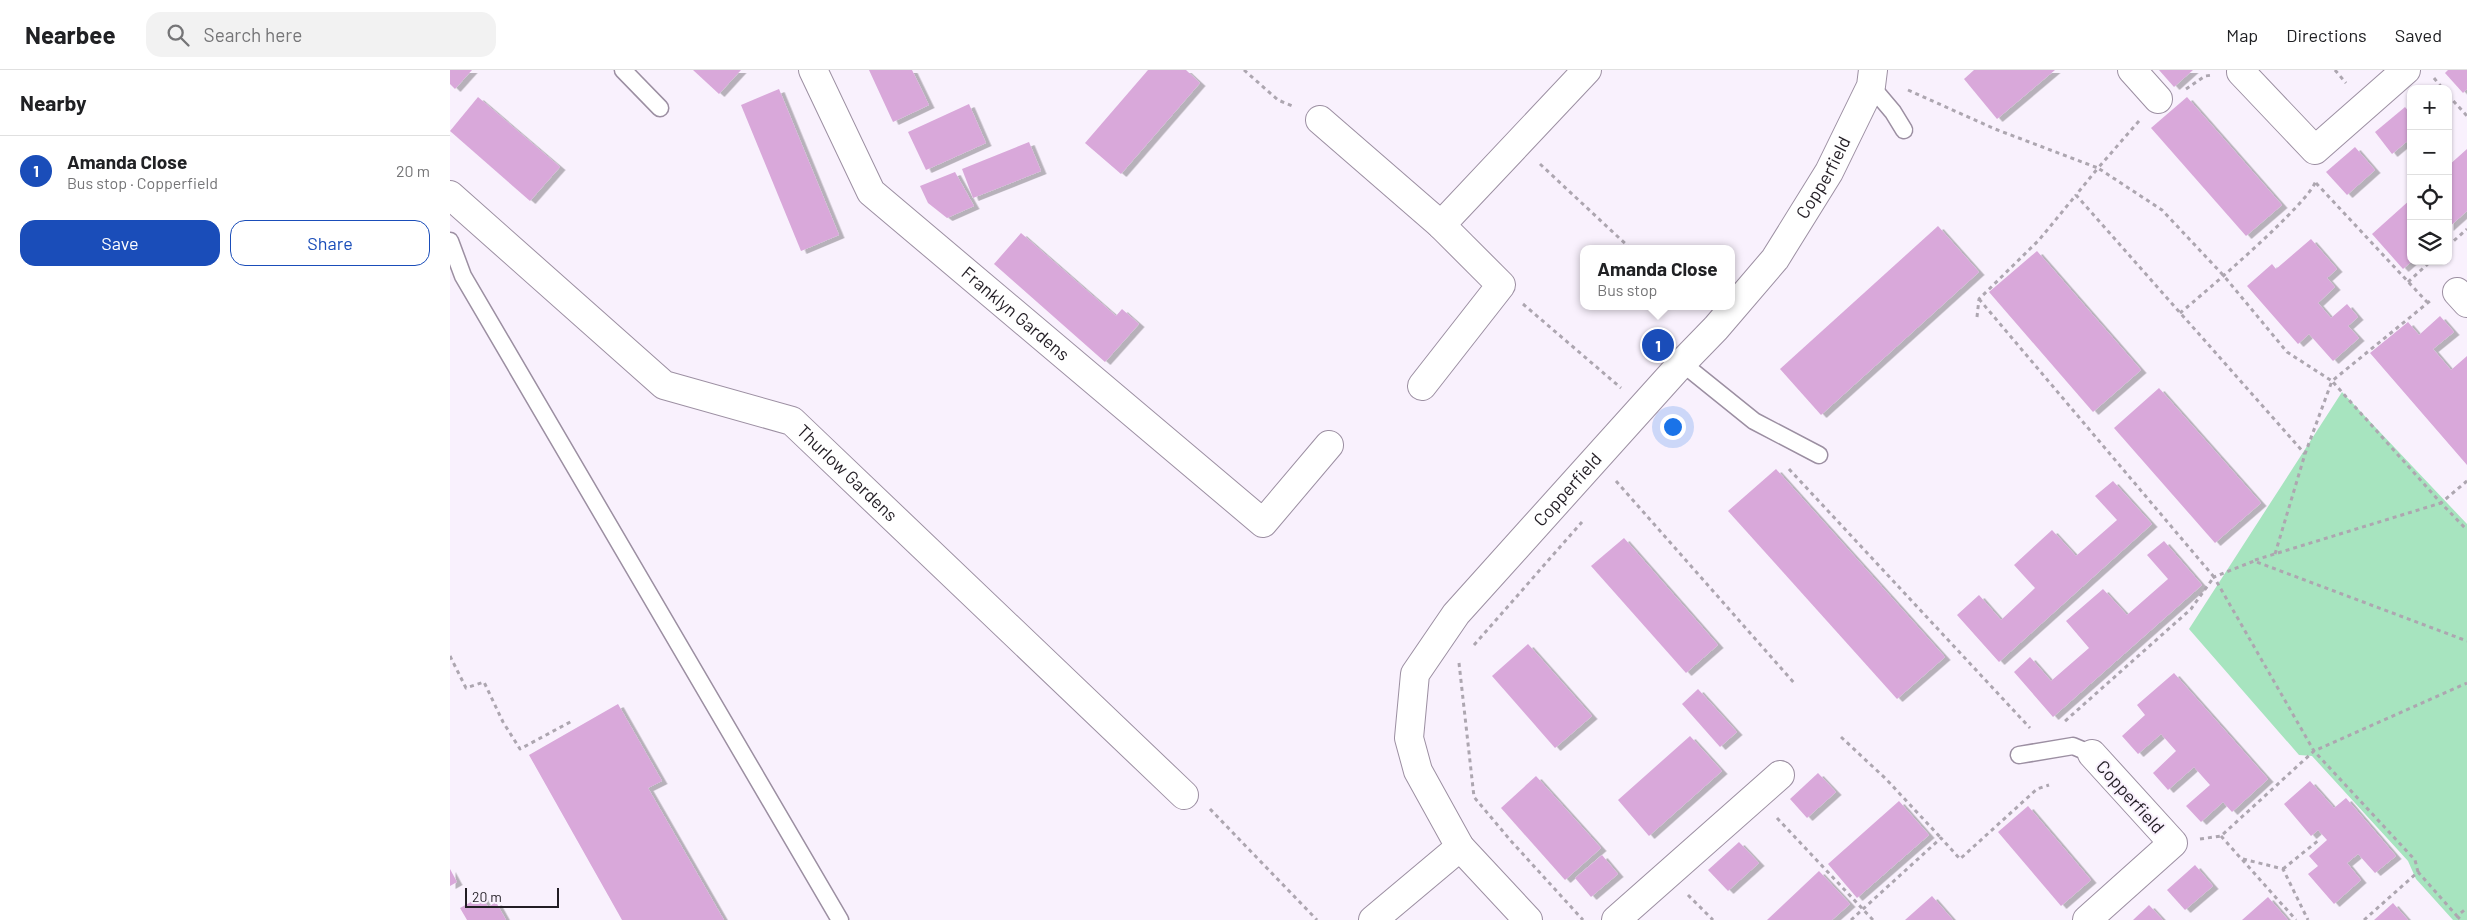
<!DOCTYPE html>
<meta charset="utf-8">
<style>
:root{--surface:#fff;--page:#f2f2f2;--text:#202124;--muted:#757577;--line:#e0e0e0;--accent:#1a4db9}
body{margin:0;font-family:Barlow,sans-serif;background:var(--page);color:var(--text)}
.controls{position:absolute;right:15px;top:15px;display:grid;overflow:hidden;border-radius:10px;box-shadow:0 1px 4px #0004}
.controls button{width:45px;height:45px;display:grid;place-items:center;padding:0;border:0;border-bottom:1px solid var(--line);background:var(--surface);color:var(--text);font:25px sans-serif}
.scale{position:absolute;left:15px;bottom:12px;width:94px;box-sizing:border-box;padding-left:5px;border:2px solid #221d24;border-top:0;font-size:14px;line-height:18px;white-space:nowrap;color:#221d24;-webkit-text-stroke:4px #f9f1fd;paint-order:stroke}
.you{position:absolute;left:1222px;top:356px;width:18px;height:18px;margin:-12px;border:4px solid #fff;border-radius:50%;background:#1a73e8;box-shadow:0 0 0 8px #1a73e833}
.badge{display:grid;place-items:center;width:32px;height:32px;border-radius:50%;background:var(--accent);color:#fff;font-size:16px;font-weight:700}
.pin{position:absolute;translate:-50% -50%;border:2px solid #fff;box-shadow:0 1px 5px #0006}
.popup{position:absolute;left:1130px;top:175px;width:155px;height:65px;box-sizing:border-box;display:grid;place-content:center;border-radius:10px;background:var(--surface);filter:drop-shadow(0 1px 4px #0005);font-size:16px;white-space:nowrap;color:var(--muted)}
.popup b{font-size:19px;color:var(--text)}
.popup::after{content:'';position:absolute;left:50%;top:100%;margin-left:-10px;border:10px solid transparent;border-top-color:var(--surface)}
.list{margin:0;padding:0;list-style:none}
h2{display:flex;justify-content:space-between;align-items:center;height:65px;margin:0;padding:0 20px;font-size:21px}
h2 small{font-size:16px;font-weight:400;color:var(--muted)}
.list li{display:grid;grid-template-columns:32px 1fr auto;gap:15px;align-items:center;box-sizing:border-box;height:70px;padding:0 20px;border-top:1px solid var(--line)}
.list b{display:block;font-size:19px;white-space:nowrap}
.list p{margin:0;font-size:16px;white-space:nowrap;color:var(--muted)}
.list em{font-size:16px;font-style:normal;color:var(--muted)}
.actions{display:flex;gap:10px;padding:15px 20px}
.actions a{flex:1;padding:11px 0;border:1px solid var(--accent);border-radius:15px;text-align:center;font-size:18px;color:var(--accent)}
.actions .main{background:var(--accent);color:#fff}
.icon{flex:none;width:28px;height:28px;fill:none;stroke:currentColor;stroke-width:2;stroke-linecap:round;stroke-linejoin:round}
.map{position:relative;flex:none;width:2017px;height:850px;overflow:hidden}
header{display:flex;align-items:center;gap:30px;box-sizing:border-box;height:70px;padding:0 25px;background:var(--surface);border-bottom:1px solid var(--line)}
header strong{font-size:24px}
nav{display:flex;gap:28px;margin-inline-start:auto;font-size:18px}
.search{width:350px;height:45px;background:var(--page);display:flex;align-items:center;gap:12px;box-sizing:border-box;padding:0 18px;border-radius:15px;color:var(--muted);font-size:19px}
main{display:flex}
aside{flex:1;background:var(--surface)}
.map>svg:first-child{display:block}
.green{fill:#a7e4bf}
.building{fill:#d9a8da;filter:url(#shadow)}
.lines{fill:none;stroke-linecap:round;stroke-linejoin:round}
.service-casing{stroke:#9c8fa2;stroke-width:19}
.minor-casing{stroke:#9c8fa2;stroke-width:30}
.path{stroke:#ada6b0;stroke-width:3;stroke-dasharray:4 4;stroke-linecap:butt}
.service{stroke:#fff;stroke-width:16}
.minor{stroke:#fff;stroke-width:28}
.labels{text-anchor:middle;stroke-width:4;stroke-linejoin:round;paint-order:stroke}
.street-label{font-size:18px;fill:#221d24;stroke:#f9f1fd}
</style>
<header>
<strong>Nearbee</strong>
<div class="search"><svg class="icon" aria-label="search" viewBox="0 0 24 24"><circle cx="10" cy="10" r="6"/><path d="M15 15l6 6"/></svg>Search here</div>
<nav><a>Map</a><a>Directions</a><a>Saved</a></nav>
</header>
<main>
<aside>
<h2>Nearby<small></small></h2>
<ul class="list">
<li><span class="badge">1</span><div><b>Amanda Close</b><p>Bus stop · Copperfield</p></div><em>20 m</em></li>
</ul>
<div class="actions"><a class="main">Save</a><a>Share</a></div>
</aside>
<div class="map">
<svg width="2017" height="850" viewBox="0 0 2017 850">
<defs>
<filter id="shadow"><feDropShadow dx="5.5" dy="3" stdDeviation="0" flood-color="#0004"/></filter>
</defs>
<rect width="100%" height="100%" fill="#f9f1fd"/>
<!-- green -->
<polygon class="green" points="1892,322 2017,454 2017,850 2003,850 1966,809 1958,791 1862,686 1849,685 1739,559"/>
<!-- building -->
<g class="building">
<polygon points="0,0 22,0 5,19 0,14"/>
<polygon points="243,0 291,0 269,24"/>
<polygon points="419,0 462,0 479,35 443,52"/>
<polygon points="698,0 736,0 750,13 671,104 635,73"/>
<polygon points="1524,0 1605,0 1547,49 1514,9"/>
<polygon points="1709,0 1743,0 1724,17"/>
<polygon points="1998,0 2017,0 2017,19 2013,23 1995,3"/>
<polygon points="329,19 389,165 351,181 291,35"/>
<polygon points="28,27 110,97 80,131 0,61"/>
<polygon points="1737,27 1832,135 1796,166 1701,58"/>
<polygon points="519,34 536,73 476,100 458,62"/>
<polygon points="1955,37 1961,44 1961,68 1942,84 1925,62"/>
<polygon points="579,72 591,101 523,128 512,99"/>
<polygon points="1905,77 1925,100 1897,125 1876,102"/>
<polygon points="2017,79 2017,141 1998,158 1998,96"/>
<polygon points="505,102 524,136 497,148 478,133 470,116"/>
<polygon points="1961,129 1961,192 1953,199 1922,164"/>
<polygon points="1488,156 1529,202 1371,345 1330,299"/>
<polygon points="571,163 666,246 672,239 689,254 655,292 544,194"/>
<polygon points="1861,169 1887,199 1877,208 1885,217 1868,233 1881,248 1897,234 1908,247 1898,256 1909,268 1883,291 1859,264 1848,274 1797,216 1822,194 1826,199"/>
<polygon points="1587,181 1691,300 1643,342 1539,222"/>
<polygon points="1990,246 2004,262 1983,279 2001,300 2017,286 2017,395 1920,283 1958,252 1969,265"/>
<polygon points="1709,318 1811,433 1765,473 1664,358"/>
<polygon points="1326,399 1495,587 1447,629 1278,441"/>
<polygon points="1663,411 1702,454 1549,592 1507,545 1529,525 1551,550 1585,518 1564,495 1602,460 1626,486 1667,450 1645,426"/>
<polygon points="1174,468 1268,575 1236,603 1141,496"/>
<polygon points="1714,471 1752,515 1603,647 1564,602 1580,587 1601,611 1639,578 1616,551 1653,519 1677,545 1718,509 1697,485"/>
<polygon points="1078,574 1142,646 1105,678 1042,606"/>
<polygon points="1724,603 1818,709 1782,742 1773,732 1751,752 1736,736 1760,715 1744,697 1718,720 1703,703 1726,681 1711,664 1688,684 1672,666 1695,645 1687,635"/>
<polygon points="1248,619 1287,662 1270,677 1232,634"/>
<polygon points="168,634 212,711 198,718 274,850 172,850 79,685"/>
<polygon points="1240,666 1272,701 1199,766 1168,730"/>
<polygon points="1368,703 1386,722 1357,748 1340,729"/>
<polygon points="1086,706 1151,778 1115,810 1051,738"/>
<polygon points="1860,711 1884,738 1896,728 1946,786 1925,803 1908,784 1897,793 1911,810 1884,834 1858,804 1868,796 1859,786 1877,770 1868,760 1861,766 1834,734"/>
<polygon points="1449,731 1479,765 1407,828 1378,794"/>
<polygon points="1578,736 1641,810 1611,836 1548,762"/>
<polygon points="1289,772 1309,793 1278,821 1258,800"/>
<polygon points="1152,785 1168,804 1141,827 1125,808"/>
<polygon points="1745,795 1763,816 1735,840 1717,820"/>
<polygon points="0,799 7,812 0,816"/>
<polygon points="1369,801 1400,834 1382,850 1317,850"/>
<polygon points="32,826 38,837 46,832 56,850 17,850 10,838"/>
<polygon points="1482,826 1503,850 1455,850"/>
<polygon points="1818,827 1838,850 1792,850"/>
<polygon points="1943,833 1958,850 1924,850"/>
<polygon points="1699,835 1713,850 1683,850"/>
</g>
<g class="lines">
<defs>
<g id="service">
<polyline points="173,0 210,38"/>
<polyline points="1421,16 1443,42 1454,60"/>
<polyline points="0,171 13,206 390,850"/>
<polyline points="1232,293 1304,351 1369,385"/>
<polyline points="1569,685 1623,676 1642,684"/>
</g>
<g id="minor">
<path id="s1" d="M363 0 421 122 813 453 879 375"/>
<polyline points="1682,0 1708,29"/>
<polyline points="1791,2 1865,80 1956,0"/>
<polyline points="870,50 991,155 1051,215 972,316"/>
<path id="s2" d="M0 125 214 315 342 351 734 725"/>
<polyline points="991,155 1137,0"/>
<polyline points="2007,222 2017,233"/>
<polyline points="923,850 1010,777"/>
<path id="s3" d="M1078 850 1010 777 968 701 959 668 965 604 1006 544 1232 293 1266 258 1325 189 1379 102 1421 16 1423 0"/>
<polyline points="1166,850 1330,705"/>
<polyline points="1637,850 1723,773 1642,684"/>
</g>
</defs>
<!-- service casing -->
<use href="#service" class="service-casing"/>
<!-- minor casing -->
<use href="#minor" class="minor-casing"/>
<!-- path -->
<g class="path">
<polyline points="794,0 828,30 845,37"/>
<polyline points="1885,0 1896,13"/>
<polyline points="1984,8 1993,19"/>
<polyline points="1736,19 1755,6 1763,5"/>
<polyline points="1458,20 1545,59 1648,98 1626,125 1855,384"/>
<polyline points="1998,25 2017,46"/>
<polyline points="1689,51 1648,98 1712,140 1774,206 1837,282 1882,311 1980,231"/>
<polyline points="1090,94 1181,179"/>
<polyline points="1866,113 1977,232"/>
<polyline points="1998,176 2017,159"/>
<polyline points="1958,212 1981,191"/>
<polyline points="1529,229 1764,507 1741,539 1614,652"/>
<polyline points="1073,234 1171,318"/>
<path d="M1730 243C1752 225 1863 130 1866 110"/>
<polyline points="1527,247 1529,229 1589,170 1626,125"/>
<polyline points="1339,399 1580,658"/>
<polyline points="1166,411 1345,614"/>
<polyline points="1825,484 1855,384 1882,311 1991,433 2017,411"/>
<polyline points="1805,490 1991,433 2017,460"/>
<polyline points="1024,575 1132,452"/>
<polyline points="0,586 16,618 34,612 53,652 70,679 122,651"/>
<polyline points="1009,593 1024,727 1061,771 1133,850"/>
<polyline points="1391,667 1436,709 1491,768"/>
<polyline points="760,739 867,850"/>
<polyline points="1327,748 1423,850"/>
<polyline points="1771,766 1846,850"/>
<polyline points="1750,769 1771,766 1864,681 2017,613"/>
<polyline points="1793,789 1833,799 1858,850"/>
<polyline points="1833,799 1869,770"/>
<polyline points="1968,802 1965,790 1864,681 1764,507 1804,491 2017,571"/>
<polyline points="1238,825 1263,850"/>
<polyline points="2007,846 2011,850"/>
<polyline points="1401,850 1491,768 1510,789 1587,719 1599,715"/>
<polyline points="1914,850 1968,802 2007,846 2017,838"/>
</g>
<!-- service -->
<use href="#service" class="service"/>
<!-- minor -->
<use href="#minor" class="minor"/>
</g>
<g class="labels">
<!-- street labels -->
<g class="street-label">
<text dy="6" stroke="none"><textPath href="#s3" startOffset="930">Copperfield</textPath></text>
<text dy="6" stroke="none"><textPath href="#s1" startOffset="324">Franklyn Gardens</textPath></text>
<text dy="6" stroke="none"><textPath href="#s2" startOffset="495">Thurlow Gardens</textPath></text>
<text dy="6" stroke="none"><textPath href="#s3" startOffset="525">Copperfield</textPath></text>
<text transform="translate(1680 727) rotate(48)" y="6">Copperfield</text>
</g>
</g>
</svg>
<div class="controls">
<button>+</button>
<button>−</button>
<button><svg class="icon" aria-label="locate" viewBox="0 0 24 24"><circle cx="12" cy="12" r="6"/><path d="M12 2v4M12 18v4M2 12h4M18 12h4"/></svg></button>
<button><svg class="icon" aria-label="layers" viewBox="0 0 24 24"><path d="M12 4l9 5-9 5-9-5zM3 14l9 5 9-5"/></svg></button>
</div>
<div class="scale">20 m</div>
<div class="you"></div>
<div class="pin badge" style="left:1208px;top:275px">1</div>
<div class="popup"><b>Amanda Close</b>Bus stop</div>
</div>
</main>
